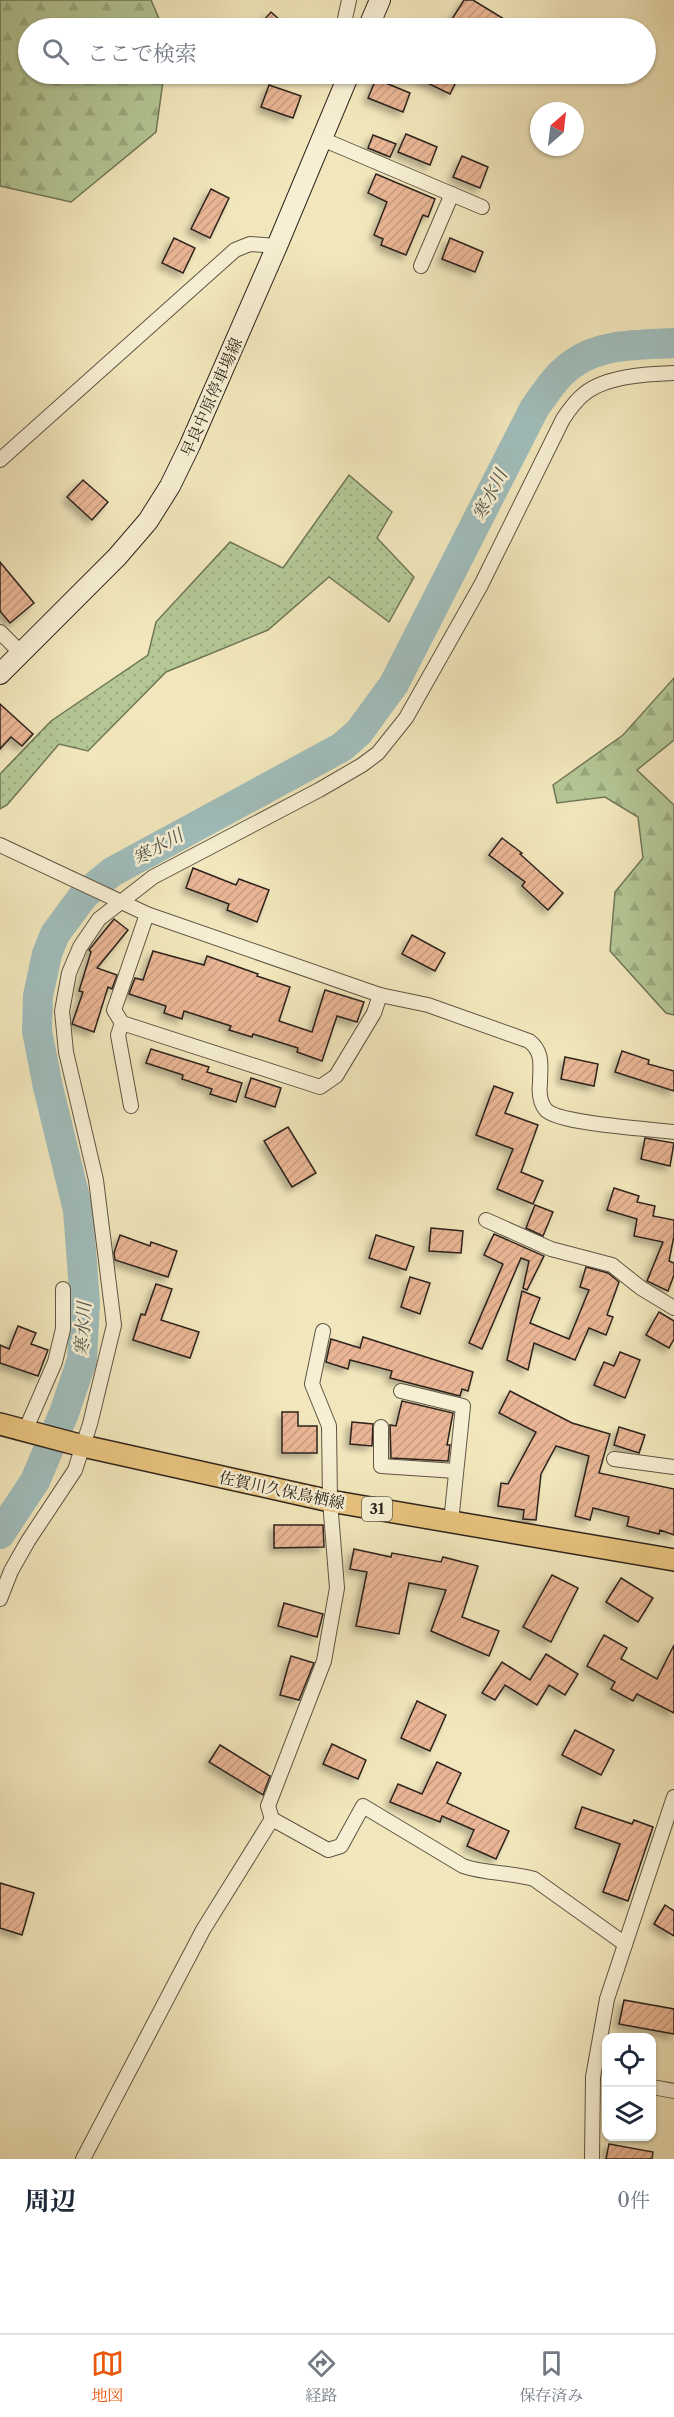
<!DOCTYPE html>
<html lang="ja">
<meta charset="utf-8">
<style>
:root{--surface:#fff;--page:#f2f2f3;--text:#1f2937;--muted:#747a83;--line:#e0e1e3;--accent:#ea580c}
body{margin:0;font-family:"Libre Caslon Text","Noto Serif JP",serif;background:var(--page);color:var(--text)}
.controls{position:absolute;right:18px;bottom:18px;display:grid;overflow:hidden;border-radius:12px;box-shadow:0 2px 4px #0004}
.controls button{width:54px;height:54px;display:grid;place-items:center;padding:0;border:0;border-bottom:2px solid var(--line);background:var(--surface);color:var(--text);font:30px sans-serif}
.compass{position:absolute;left:530px;top:102px;width:54px;height:54px;border-radius:50%;background:var(--surface);box-shadow:0 2px 4px #0004;rotate:28deg}
.list{margin:0;padding:0;list-style:none}
h2{display:flex;justify-content:space-between;align-items:center;height:78px;margin:0;padding:0 24px;font-size:26px}
h2 small{font-size:20px;font-weight:400;color:var(--muted)}
.icon{flex:none;width:33px;height:33px;fill:none;stroke:currentColor;stroke-width:2;stroke-linecap:round;stroke-linejoin:round}
.map{position:relative;flex:none;width:674px;height:2159px;overflow:hidden}
.search{position:absolute;background:var(--surface);box-shadow:0 2px 4px #0004;left:18px;right:18px;top:18px;height:66px;display:flex;align-items:center;gap:15px;box-sizing:border-box;padding:0 21px;border-radius:33px;color:var(--muted);font-size:22px}
.sheet{height:174px;background:var(--surface)}
nav{display:flex;justify-content:space-around;align-items:center;box-sizing:border-box;height:84px;border-top:2px solid var(--line);background:var(--surface);font-size:16px;color:var(--muted)}
nav a{display:grid;justify-items:center;gap:3px}
nav .on{color:var(--accent)}
.map>svg:first-child{display:block}
.green{fill:url(#green-dots);stroke:#707658;stroke-width:1.5}
.forest{fill:url(#forest-firs);stroke:#707658;stroke-width:1.5}
.lines{fill:none;stroke-linecap:round;stroke-linejoin:round}
.river{stroke:#a0bdbb;stroke-width:30}
.building{fill:url(#building-hatch);stroke:#2d241c;stroke-width:1.5;filter:url(#shadow)}
.minor-casing{stroke:#5e5544;stroke-width:16}
.secondary-casing{stroke:#2d241c;stroke-width:22}
.primary-casing{stroke:#2d241c;stroke-width:24}
.minor{stroke:#f7efd3;stroke-width:14}
.secondary{stroke:#f7efd3;stroke-width:20}
.primary{stroke:#e9c47e;stroke-width:21}
.labels{text-anchor:middle;stroke-width:5;stroke-linejoin:round;paint-order:stroke}
.shield{fill:#f7efd3;stroke:#6a6153;stroke-width:1.5}
.shield-label{font-size:15px;font-weight:bold;fill:#2d241c}
.street-label{font-size:16px;fill:#2d241c;stroke:#f7efd3}
.water-label{font-size:18px;font-style:italic;fill:#50524c;stroke:#f7efd3}
</style>
<div class="map">
<svg width="674" height="2159" viewBox="0 0 674 2159">
<defs>
<pattern id="green-dots" width="8" height="8" patternUnits="userSpaceOnUse" patternTransform="scale(1.5)"><rect width="8" height="8" fill="#b4c795"/><path d="M2 2h.1M6 6h.1" fill="none" stroke="#9bab80" stroke-width="1.8" stroke-linecap="round"/></pattern>
<pattern id="forest-firs" width="22" height="20" patternUnits="userSpaceOnUse" patternTransform="scale(1.5)"><rect width="22" height="20" fill="#b4c795"/><path d="M5 1l3.5 6h-7zM16 11l3.5 6h-7z" fill="#9bab80"/></pattern>
<pattern id="building-hatch" width="6" height="6" patternUnits="userSpaceOnUse" patternTransform="scale(1.5)"><rect width="6" height="6" fill="#e9b594"/><path d="M-1 1l2-2M0 6l6-6M5 7l2-2" fill="none" stroke="#c89c7f"/></pattern>
<filter id="shadow"><feDropShadow dx="-4.5" dy="4.5" stdDeviation="3" flood-color="#0004"/></filter>
</defs>
<rect width="100%" height="100%" fill="#f2e7bc"/>
<filter id="stains"><feTurbulence type="fractalNoise" baseFrequency=".00333" numOctaves="4"/><feColorMatrix values="0 0 0 0 .2 0 0 0 0 .09 0 0 0 0 .02 0 0 0 .5 -.17"/></filter>
<radialGradient id="worn" r=".72"><stop offset=".6" stop-color="#630" stop-opacity="0"/><stop offset="1" stop-color="#630" stop-opacity=".3"/></radialGradient>
<!-- green -->
<polygon class="green" points="349,475 392,512 377,538 414,577 389,622 329,577 268,630 166,672 88,751 59,744 7,805 0,809 0,774 51,721 148,655 156,622 230,542 283,568"/>
<!-- forest -->
<g class="forest">
<polygon points="0,0 151,0 163,28 28,28 28,74 164,74 156,132 71,202 0,186"/>
<polygon points="674,678 674,740 637,770 674,805 674,1015 666,1013 610,951 615,892 643,858 638,817 605,797 557,803 553,785 623,735"/>
</g>
<g class="lines">
<!-- river -->
<path class="river" d="M0 1534 35 1481 64 1413 82 1360 85 1303 78 1210 48 1087 37 1031 38 996 47 954 55 934 84 895 112 872 342 747 359 732 394 684 534 409C546 392 557 374 574 363 602 343 641 345 674 343"/>
</g>
<!-- building -->
<g class="building">
<polygon points="464,0 473,0 504,19 498,28 467,28 452,19"/>
<polygon points="271,12 289,28 257,28"/>
<polygon points="409,74 460,74 450,94"/>
<polygon points="376,79 410,93 403,112 368,98"/>
<polygon points="269,85 301,96 293,118 261,107"/>
<polygon points="406,134 437,147 430,165 398,152"/>
<polygon points="373,135 396,144 390,157 368,148"/>
<polygon points="462,156 488,167 480,188 453,177"/>
<polygon points="376,174 435,199 428,217 423,215 406,255 381,245 383,239 374,235 387,202 368,193"/>
<polygon points="211,189 229,198 210,238 191,229"/>
<polygon points="174,238 195,248 183,273 162,263"/>
<polygon points="450,238 483,252 475,272 442,259"/>
<polygon points="83,480 108,502 92,520 67,497"/>
<polygon points="0,562 34,603 10,623 0,611"/>
<polygon points="0,704 33,734 22,746 11,737 0,749"/>
<polygon points="502,838 522,853 520,854 563,893 548,910 522,886 525,882 489,855"/>
<polygon points="193,868 236,885 239,879 269,890 257,922 227,910 229,904 186,888"/>
<polygon points="114,919 128,930 97,968 117,975 112,989 108,987 94,1032 72,1024 83,992 79,991 91,952 89,950"/>
<polygon points="412,935 445,953 435,971 402,954"/>
<polygon points="153,951 204,965 207,956 258,974 257,976 290,987 279,1021 312,1032 325,990 364,1002 357,1022 337,1016 322,1061 297,1052 298,1048 253,1034 252,1037 229,1030 231,1026 184,1011 182,1019 164,1013 166,1006 129,994 135,978 143,980"/>
<polygon points="151,1049 209,1067 207,1072 242,1083 236,1102 210,1094 212,1089 182,1079 183,1075 146,1063"/>
<polygon points="622,1051 649,1060 648,1064 674,1071 674,1091 615,1072"/>
<polygon points="565,1057 598,1064 594,1086 561,1079"/>
<polygon points="251,1078 281,1088 275,1107 245,1097"/>
<polygon points="494,1086 513,1093 505,1113 538,1125 521,1172 543,1181 533,1204 497,1189 513,1149 476,1135"/>
<polygon points="288,1127 316,1173 292,1187 264,1141"/>
<polygon points="645,1138 674,1143 670,1166 641,1159"/>
<polygon points="614,1188 639,1196 637,1202 655,1206 653,1216 674,1220 674,1236 669,1261 674,1263 674,1275 668,1291 647,1281 663,1242 634,1236 637,1219 607,1210"/>
<polygon points="535,1205 553,1212 543,1236 526,1228"/>
<polygon points="431,1228 463,1231 461,1253 429,1251"/>
<polygon points="494,1234 544,1256 527,1290 523,1288 529,1261 521,1258 482,1349 469,1343 503,1264 484,1255"/>
<polygon points="120,1235 150,1246 151,1242 177,1251 168,1277 115,1260 114,1253"/>
<polygon points="376,1235 414,1247 406,1270 369,1258"/>
<polygon points="586,1267 608,1273 619,1282 607,1315 613,1317 606,1335 589,1328 575,1360 534,1343 528,1370 507,1360 522,1291 540,1298 530,1323 569,1339 589,1290 580,1287"/>
<polygon points="410,1277 430,1283 420,1314 401,1307"/>
<polygon points="156,1284 172,1289 161,1320 199,1332 190,1358 133,1340 141,1314 145,1315"/>
<polygon points="659,1312 674,1321 674,1339 669,1348 646,1335"/>
<polygon points="18,1326 36,1333 31,1344 48,1350 38,1376 0,1363 0,1345 9,1349"/>
<polygon points="363,1337 473,1372 468,1391 462,1389 460,1396 390,1378 392,1371 350,1360 348,1369 326,1362 331,1339 360,1348"/>
<polygon points="620,1352 640,1360 625,1398 594,1385 604,1362 614,1366"/>
<polygon points="510,1391 572,1423 610,1434 599,1473 674,1489 674,1535 660,1530 659,1534 627,1526 629,1517 593,1508 590,1520 575,1516 589,1456 556,1446 541,1474 536,1520 523,1519 524,1510 498,1506 501,1483 508,1484 536,1432 499,1413"/>
<polygon points="402,1401 453,1413 447,1445 450,1445 448,1461 391,1458 390,1425 396,1426"/>
<polygon points="282,1412 298,1412 298,1426 317,1426 317,1453 282,1453"/>
<polygon points="352,1422 373,1424 372,1446 350,1444"/>
<polygon points="619,1427 645,1435 639,1453 614,1445"/>
<polygon points="274,1525 323,1525 324,1547 274,1548"/>
<polygon points="354,1549 391,1557 392,1553 441,1562 443,1557 478,1566 462,1617 499,1631 489,1656 431,1631 446,1590 409,1583 399,1634 356,1626 367,1572 350,1569"/>
<polygon points="552,1575 578,1588 551,1642 523,1627"/>
<polygon points="621,1578 653,1598 638,1622 606,1602"/>
<polygon points="284,1603 323,1614 317,1637 278,1626"/>
<polygon points="604,1635 627,1648 621,1659 657,1679 674,1645 674,1713 637,1694 633,1701 611,1689 615,1682 587,1666"/>
<polygon points="546,1654 578,1674 565,1695 549,1685 537,1705 505,1685 495,1700 482,1693 502,1662 530,1680"/>
<polygon points="291,1656 314,1663 299,1700 280,1695"/>
<polygon points="417,1701 446,1715 430,1751 401,1738"/>
<polygon points="575,1730 614,1750 601,1775 562,1755"/>
<polygon points="332,1744 366,1760 358,1779 323,1764"/>
<polygon points="220,1745 270,1776 263,1795 209,1762"/>
<polygon points="437,1762 461,1773 447,1803 509,1831 496,1859 467,1846 474,1830 442,1816 440,1822 390,1802 398,1784 422,1794"/>
<polygon points="582,1807 632,1824 634,1820 653,1827 628,1901 603,1892 620,1844 575,1828"/>
<polygon points="0,1883 34,1893 22,1935 0,1928"/>
<polygon points="665,1905 674,1911 674,1936 654,1924"/>
<polygon points="624,2000 674,2009 674,2034 619,2024"/>
<polygon points="609,2144 653,2152 652,2159 606,2159"/>
</g>
<g class="lines">
<defs>
<g id="minor">
<polyline points="343,28 349,0"/>
<polyline points="322,139 482,207"/>
<polyline points="421,266 452,194"/>
<polyline points="0,460 235,250 250,244 277,246"/>
<polyline points="0,632 21,653"/>
<path d="M0 845 147 914 380 995 428 1005 529 1041C544 1052 540 1067 540 1083 539 1092 540 1103 546 1110 560 1124 650 1129 674 1132"/>
<polyline points="147,914 114,1010 122,1023 320,1087 336,1076 374,1013 380,995"/>
<polyline points="122,1023 118,1035 131,1106"/>
<polyline points="486,1220 551,1249 612,1265 641,1288 674,1308"/>
<polyline points="401,1391 463,1406 451,1522"/>
<polyline points="381,1427 381,1466 456,1471"/>
<polyline points="25,1431 55,1362 63,1329 63,1289"/>
<polyline points="614,1459 674,1467"/>
<path d="M0 1599 11 1571 28 1541 75 1470 90 1424 114 1325 96 1180 66 1052 62 1011 69 973 80 947 99 919 153 877 319 790 362 765 378 753 406 718 481 585 563 419C569 410 575 401 584 394 606 376 646 374 674 373"/>
<polyline points="272,1819 268,1806 324,1661 337,1588 330,1501 329,1426 312,1384 323,1331"/>
<polyline points="652,2087 674,2091"/>
<path d="M83 2159 203 1930 272 1819 328 1850 341 1846 363 1806 463 1866C486 1874 510 1872 534 1879L625 1944"/>
<polyline points="592,2159 593,2077 607,1999 674,1797"/>
</g>
<g id="secondary">
<polyline points="368,28 380,0"/>
<polyline points="0,674 117,557 148,521 170,486 190,445 277,246 349,74"/>
</g>
<polyline id="primary" points="0,1424 83,1446 330,1501 674,1560"/>
</defs>
<!-- minor casing -->
<use href="#minor" class="minor-casing"/>
<!-- secondary casing -->
<use href="#secondary" class="secondary-casing"/>
<!-- primary casing -->
<use href="#primary" class="primary-casing"/>
<!-- minor -->
<use href="#minor" class="minor"/>
<!-- secondary -->
<use href="#secondary" class="secondary"/>
<!-- primary -->
<use href="#primary" class="primary"/>
</g>
<g class="labels">
<!-- shield labels -->
<rect class="shield" x="362" y="1497" width="30" height="24" rx="4.5"/>
<g class="shield-label">
<text x="377" y="1514">31</text>
</g>
<!-- street labels -->
<g class="street-label">
<text transform="translate(211 397) rotate(-66)" y="6">早良中原停車場線</text>
<text transform="translate(282 1490) rotate(12)" y="6">佐賀川久保鳥栖線</text>
</g>
<!-- water labels -->
<g class="water-label">
<text transform="translate(490 495) rotate(-63)" y="6">寒水川</text>
<text transform="translate(158 847) rotate(-29)" y="6">寒水川</text>
<text transform="translate(83 1329) rotate(-87)" y="6">寒水川</text>
</g>
</g>
<rect width="100%" height="100%" filter="url(#stains)"/>
<rect width="100%" height="100%" fill="url(#worn)"/>
</svg>
<div class="controls">
<button><svg class="icon" aria-label="locate" viewBox="0 0 24 24"><circle cx="12" cy="12" r="6"/><path d="M12 2v4M12 18v4M2 12h4M18 12h4"/></svg></button>
<button><svg class="icon" aria-label="layers" viewBox="0 0 24 24"><path d="M12 4l9 5-9 5-9-5zM3 14l9 5 9-5"/></svg></button>
</div>
<svg class="compass" viewBox="-18 -18 36 36"><path d="M0-13l5 13h-10z" fill="#e53935"/><path d="M0 13l5-13h-10z" fill="#747a83"/></svg>
<div class="search"><svg class="icon" aria-label="search" viewBox="0 0 24 24"><circle cx="10" cy="10" r="6"/><path d="M15 15l6 6"/></svg>ここで検索</div>
</div>
<section class="sheet">
<h2>周辺<small>0件</small></h2>
<ul class="list">
</ul>
</section>
<nav>
<a class="on"><svg class="icon" aria-label="map" viewBox="0 0 24 24"><path d="M3 6l6-2 6 2 6-2v14l-6 2-6-2-6 2zM9 4v14M15 6v14"/></svg>地図</a>
<a><svg class="icon" aria-label="directions" viewBox="0 0 24 24"><path d="M12 3l9 9-9 9-9-9zM9 14v-3h6M13 9l2 2-2 2"/></svg>経路</a>
<a><svg class="icon" aria-label="saved" viewBox="0 0 24 24"><path d="M7 4h10v16l-5-4-5 4z"/></svg>保存済み</a>
</nav>
